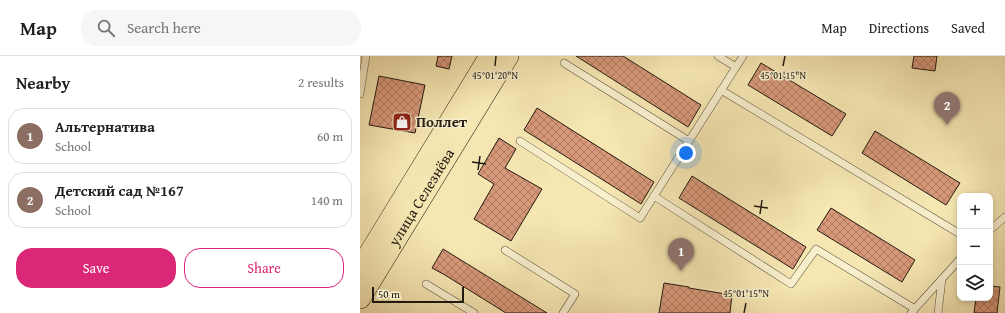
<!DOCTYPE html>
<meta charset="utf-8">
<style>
:root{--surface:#fff;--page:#f6f6f6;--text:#202124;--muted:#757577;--line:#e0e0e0;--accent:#db2777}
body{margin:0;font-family:"Gentium Book Plus",serif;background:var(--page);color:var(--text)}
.controls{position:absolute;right:12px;bottom:12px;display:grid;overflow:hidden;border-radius:8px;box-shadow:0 2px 6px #0003}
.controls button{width:36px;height:36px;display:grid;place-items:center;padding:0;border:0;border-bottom:1px solid var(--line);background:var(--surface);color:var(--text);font:20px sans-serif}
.scale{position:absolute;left:12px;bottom:10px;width:92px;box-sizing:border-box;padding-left:4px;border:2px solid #231b12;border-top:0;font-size:11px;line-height:14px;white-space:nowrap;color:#231b12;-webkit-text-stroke:3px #f8efcd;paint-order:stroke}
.you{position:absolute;left:326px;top:97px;width:14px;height:14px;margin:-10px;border:3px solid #fff;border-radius:50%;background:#1a73e8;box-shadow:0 0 0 6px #1a73e833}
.badge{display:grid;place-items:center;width:26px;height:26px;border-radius:50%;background:var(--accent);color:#fff;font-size:13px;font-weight:700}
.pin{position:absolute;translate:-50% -33px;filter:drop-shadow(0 1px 2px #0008)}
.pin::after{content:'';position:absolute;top:21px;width:14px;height:12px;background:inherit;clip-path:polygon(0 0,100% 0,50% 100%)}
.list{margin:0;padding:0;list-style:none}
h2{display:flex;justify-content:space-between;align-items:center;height:52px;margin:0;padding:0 16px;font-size:17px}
h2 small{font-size:13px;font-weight:400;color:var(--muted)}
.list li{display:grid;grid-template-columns:26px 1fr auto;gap:12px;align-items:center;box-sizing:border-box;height:56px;margin:0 8px 8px;padding:0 8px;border:1px solid var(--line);border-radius:16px}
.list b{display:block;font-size:15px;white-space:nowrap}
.list p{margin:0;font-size:13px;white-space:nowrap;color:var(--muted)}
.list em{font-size:13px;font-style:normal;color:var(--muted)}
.actions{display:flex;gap:8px;padding:12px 16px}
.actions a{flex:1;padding:9px 0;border:1px solid var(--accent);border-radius:16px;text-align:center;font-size:14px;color:var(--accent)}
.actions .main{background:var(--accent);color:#fff}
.icon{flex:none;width:22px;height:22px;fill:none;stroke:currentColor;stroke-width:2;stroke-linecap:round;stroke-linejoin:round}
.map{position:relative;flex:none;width:645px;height:257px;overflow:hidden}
header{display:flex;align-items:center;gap:24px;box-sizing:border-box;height:56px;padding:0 20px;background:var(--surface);border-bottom:1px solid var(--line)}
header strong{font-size:19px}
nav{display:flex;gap:22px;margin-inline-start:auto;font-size:14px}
.search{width:280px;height:36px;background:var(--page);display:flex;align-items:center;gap:10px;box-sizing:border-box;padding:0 14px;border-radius:16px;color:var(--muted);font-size:15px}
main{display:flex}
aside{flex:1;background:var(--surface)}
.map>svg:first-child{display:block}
.building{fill:url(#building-cross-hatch);stroke:#231b12}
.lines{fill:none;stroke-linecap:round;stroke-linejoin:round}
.lane-casing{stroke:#584e3a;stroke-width:8}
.primary-casing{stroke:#231b12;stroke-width:22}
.lane{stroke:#f8efcd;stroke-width:7}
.primary{stroke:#f5e6b2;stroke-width:21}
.ticks{fill:none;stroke:#231b12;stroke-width:1.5}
.labels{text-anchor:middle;stroke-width:3;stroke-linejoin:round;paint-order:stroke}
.poi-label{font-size:15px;font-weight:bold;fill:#231b12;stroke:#f8efcd;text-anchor:start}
.street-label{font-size:15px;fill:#231b12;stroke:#f8efcd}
.ticks-label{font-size:10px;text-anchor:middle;fill:#231b12;stroke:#f8efcd;stroke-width:3;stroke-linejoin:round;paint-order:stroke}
</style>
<header>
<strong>Map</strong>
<div class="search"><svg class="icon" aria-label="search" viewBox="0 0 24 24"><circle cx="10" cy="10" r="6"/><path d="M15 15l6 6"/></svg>Search here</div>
<nav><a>Map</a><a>Directions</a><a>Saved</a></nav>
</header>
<main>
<aside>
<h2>Nearby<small>2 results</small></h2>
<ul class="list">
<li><span class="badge" style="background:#8d6e63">1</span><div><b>Альтернатива</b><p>School</p></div><em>60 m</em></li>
<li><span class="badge" style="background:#8d6e63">2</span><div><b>Детский сад №167</b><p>School</p></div><em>140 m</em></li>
</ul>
<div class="actions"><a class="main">Save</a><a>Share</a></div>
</aside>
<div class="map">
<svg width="645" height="257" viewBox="0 0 645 257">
<defs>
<pattern id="building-cross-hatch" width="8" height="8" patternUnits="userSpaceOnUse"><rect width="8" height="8" fill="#d79879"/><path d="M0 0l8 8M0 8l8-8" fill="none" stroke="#ae7b62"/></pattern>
</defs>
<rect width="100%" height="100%" fill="#f5e6b2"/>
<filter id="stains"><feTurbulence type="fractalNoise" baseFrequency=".005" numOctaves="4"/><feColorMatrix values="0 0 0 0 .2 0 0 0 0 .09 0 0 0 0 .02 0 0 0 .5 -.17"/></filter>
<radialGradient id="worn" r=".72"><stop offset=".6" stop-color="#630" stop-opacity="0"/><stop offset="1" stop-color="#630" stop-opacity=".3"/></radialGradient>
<!-- building -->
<g class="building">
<polygon points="78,0 92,0 89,13 76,10"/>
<polygon points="216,0 263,0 341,49 328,71"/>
<polygon points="554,0 577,0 575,15 552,12"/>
<polygon points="401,7 486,58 472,80 388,29"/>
<polygon points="19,20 65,29 55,77 9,69"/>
<polygon points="177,52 294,126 281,148 164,74"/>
<polygon points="515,75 600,127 586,149 502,97"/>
<polygon points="139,82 156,93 145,112 182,133 151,185 114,163 134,128 118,118"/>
<polygon points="332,120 446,191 433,213 319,142"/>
<polygon points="471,152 555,204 542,226 457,174"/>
<polygon points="83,193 187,257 146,257 85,219 72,212"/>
<polygon points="304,227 329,231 329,232 372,239 370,257 299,257"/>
<polygon points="630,230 640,231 637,257 614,257 616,242 630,242"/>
</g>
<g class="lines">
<defs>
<g id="lane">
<polyline points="358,0 376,11"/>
<polyline points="204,7 329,85"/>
<polyline points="361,34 600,178"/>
<polyline points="0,38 6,0"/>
<polyline points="160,85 280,162 383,0"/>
<polyline points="294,140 431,228 456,193 555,253"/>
<polyline points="630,174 645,161"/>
<polyline points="145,194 215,238 203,257"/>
<polyline points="66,228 114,257"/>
<polyline points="551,257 600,203"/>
<polyline points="578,257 582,223"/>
</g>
<g id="primary">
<polyline points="0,213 130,0"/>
<path id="s1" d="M0 242 148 0"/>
</g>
</defs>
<!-- lane casing -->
<use href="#lane" class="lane-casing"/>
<!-- primary casing -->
<use href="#primary" class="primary-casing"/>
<!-- lane -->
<use href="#lane" class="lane"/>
<!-- primary -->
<use href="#primary" class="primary"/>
</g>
<!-- ticks -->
<path class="ticks" d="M135 10 136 0M423 10 425 0M112 106 126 108M118 114 120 100M394 150 408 152M400 158 402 144M384 257 386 247"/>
<!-- icons -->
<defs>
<symbol id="shop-square" viewBox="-11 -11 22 22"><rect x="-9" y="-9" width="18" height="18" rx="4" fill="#8f2418" stroke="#f8efcd"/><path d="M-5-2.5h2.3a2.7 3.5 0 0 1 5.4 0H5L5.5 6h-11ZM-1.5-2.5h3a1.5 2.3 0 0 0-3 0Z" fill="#fff"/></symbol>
</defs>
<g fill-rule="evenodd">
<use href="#shop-square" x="31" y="55" width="22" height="22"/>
</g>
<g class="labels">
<!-- poi labels -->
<g class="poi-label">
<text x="56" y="71">Поллет</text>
</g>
<!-- street labels -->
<g class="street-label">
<text dy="5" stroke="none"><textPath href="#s1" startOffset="118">улица Селезнёва</textPath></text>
</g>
</g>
<g class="ticks-label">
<text x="135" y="23">45°01'20"N</text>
<text x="423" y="23">45°01'15"N</text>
<text x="386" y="241">45°01'15"N</text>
</g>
<rect width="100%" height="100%" filter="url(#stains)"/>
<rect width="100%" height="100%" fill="url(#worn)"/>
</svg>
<div class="controls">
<button>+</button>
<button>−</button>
<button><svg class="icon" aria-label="layers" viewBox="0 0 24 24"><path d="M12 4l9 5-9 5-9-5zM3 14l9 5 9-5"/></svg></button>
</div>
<div class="scale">50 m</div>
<div class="you"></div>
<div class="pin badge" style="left:321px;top:215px;background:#8d6e63">1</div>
<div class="pin badge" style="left:587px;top:69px;background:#8d6e63">2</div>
</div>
</main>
